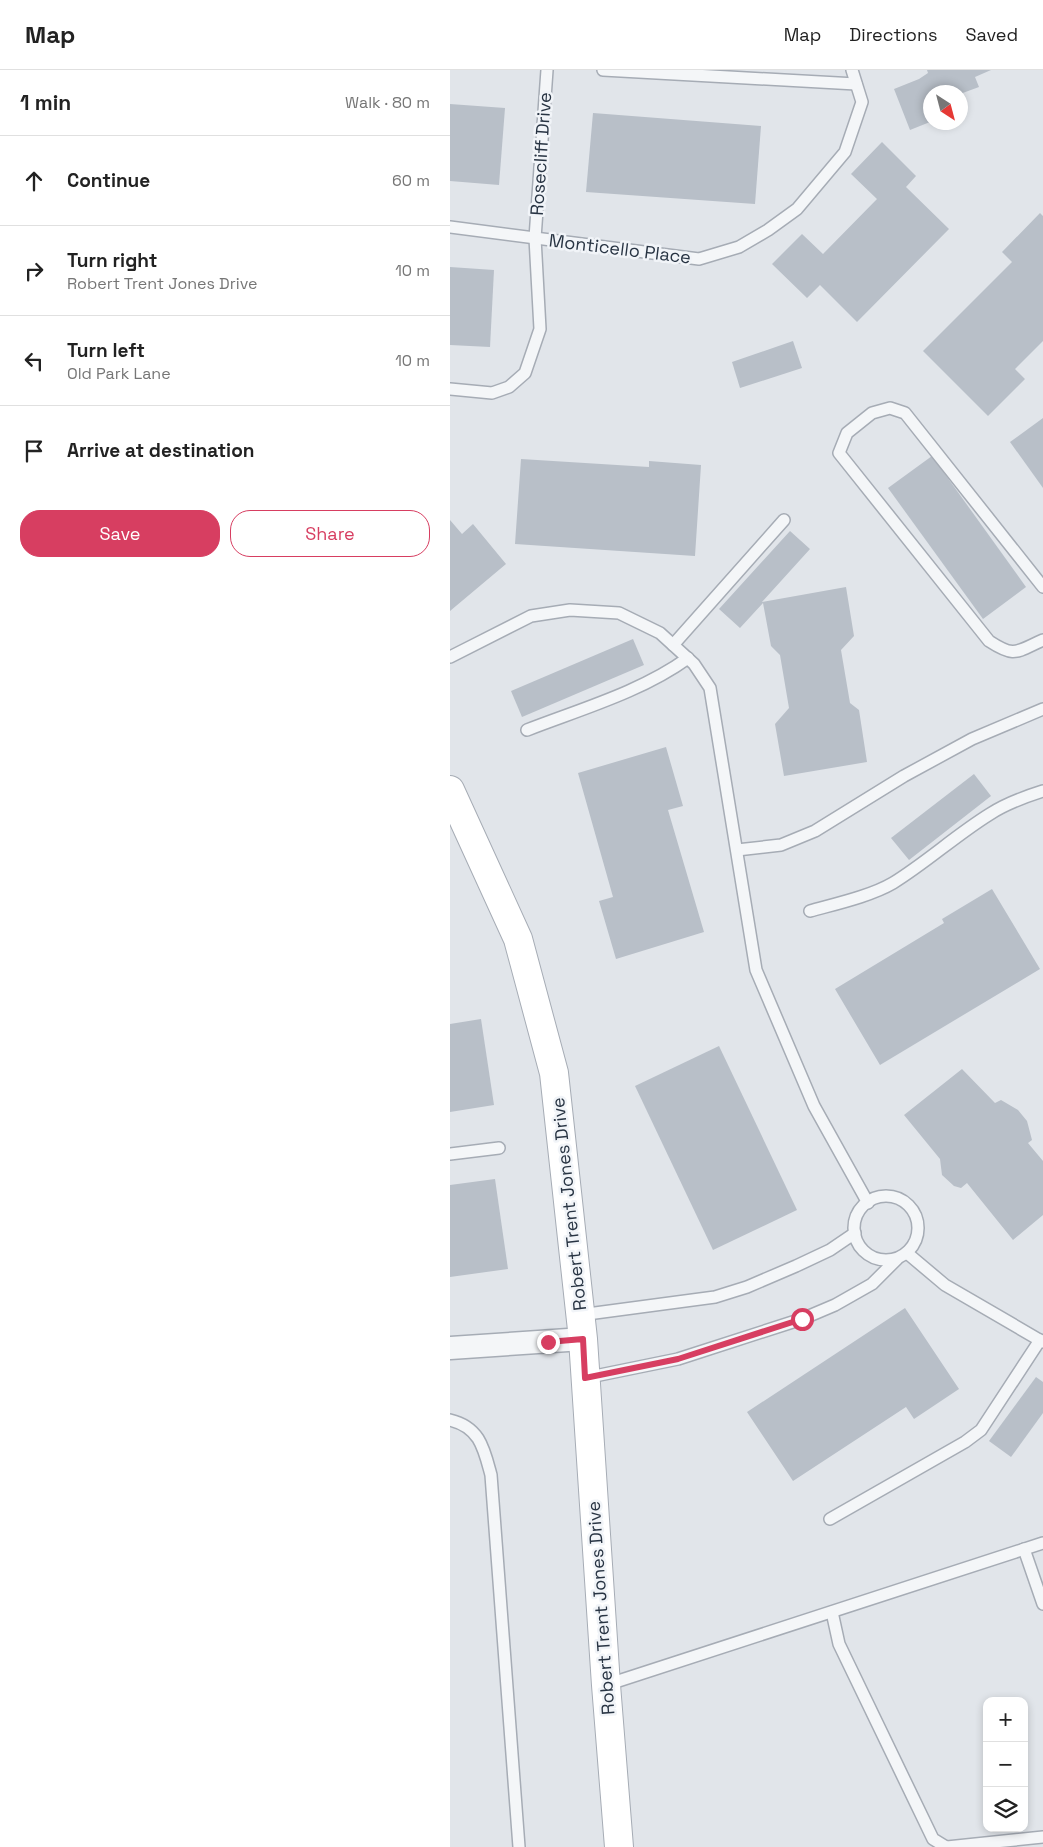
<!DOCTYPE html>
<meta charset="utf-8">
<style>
:root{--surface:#fff;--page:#f2f2f2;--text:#222;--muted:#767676;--line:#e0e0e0;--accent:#d73e61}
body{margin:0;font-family:"Space Grotesk",sans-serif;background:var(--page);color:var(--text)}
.controls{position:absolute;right:15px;bottom:15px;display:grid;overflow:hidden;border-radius:10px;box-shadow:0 2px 8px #0003}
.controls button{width:45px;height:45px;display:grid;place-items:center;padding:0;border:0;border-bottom:1px solid var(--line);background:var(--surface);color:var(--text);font:25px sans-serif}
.compass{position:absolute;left:473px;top:15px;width:45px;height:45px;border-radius:50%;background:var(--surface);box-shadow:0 2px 8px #0003;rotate:144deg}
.stop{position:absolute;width:15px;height:15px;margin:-11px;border:4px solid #d73e61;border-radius:50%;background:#fff}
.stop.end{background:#d73e61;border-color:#fff;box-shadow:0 1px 5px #0008}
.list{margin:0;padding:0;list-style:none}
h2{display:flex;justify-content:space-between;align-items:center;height:65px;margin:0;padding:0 20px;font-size:21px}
h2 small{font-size:16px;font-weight:400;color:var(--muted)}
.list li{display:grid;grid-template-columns:32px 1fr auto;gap:15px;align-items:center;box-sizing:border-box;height:90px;padding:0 20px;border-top:1px solid var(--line)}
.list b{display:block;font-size:19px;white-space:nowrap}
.list p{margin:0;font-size:16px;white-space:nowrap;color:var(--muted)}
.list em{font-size:16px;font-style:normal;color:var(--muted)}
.actions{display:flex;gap:10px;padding:15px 20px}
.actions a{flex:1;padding:11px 0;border:1px solid var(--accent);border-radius:20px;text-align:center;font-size:18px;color:var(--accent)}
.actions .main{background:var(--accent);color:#fff}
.icon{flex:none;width:28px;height:28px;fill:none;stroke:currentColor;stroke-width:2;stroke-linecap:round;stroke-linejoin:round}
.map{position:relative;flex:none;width:593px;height:1777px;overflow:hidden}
header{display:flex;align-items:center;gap:30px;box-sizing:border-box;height:70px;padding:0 25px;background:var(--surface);border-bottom:1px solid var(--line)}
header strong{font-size:24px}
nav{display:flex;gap:28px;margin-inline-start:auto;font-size:18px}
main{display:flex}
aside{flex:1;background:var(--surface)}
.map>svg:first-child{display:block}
.building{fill:#b8bfc8}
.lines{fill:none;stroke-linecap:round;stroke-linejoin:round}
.lane-casing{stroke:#a6acb5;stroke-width:14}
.street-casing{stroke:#a6acb5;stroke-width:25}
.secondary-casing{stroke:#a6acb5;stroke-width:30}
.lane{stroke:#f4f6f8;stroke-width:11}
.street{stroke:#f4f6f8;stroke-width:22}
.secondary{stroke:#fff;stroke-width:28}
.route{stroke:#d73e61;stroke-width:6}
.labels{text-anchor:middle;stroke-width:5;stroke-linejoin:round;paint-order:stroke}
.street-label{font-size:18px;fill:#283443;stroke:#f1f4f8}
</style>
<header>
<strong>Map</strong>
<nav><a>Map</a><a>Directions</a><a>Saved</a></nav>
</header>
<main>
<aside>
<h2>1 min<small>Walk · 80 m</small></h2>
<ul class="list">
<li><svg class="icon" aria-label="ahead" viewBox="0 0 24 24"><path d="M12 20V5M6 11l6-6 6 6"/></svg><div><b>Continue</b></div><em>60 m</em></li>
<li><svg class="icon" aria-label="right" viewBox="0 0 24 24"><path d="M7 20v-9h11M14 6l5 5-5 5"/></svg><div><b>Turn right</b><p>Robert Trent Jones Drive</p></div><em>10 m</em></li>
<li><svg class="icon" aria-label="left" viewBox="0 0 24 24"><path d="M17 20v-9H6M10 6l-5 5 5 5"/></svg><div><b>Turn left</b><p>Old Park Lane</p></div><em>10 m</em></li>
<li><svg class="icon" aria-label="arrive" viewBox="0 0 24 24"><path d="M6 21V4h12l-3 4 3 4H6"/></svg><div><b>Arrive at destination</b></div></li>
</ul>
<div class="actions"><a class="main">Save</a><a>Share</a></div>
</aside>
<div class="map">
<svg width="593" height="1777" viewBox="0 0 593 1777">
<rect width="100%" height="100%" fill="#e1e5ea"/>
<!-- building -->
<g class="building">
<polygon points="477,0 541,0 525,7 529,17 510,24 510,22 480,22 480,52 460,60 444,19 469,9 478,3"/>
<polygon points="0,34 55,38 49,115 0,111"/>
<polygon points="143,43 311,56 305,134 136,122"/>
<polygon points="432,72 466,106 456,117 499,159 407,252 370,215 357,228 322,194 352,164 373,184 427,129 401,104"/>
<polygon points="590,143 593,146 593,271 565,299 575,309 538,346 473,281 562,192 552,182"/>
<polygon points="0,197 44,200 40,277 0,275"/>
<polygon points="343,271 352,298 290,318 282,292"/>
<polygon points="593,348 593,418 560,372"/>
<polygon points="482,386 576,517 533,549 438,418"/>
<polygon points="71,389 199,397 199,391 251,395 245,486 65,474"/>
<polygon points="0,450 12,464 23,454 56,494 0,541"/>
<polygon points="340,461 360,479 312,532 396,517 404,566 391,580 400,633 409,640 417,692 334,706 325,654 339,638 330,585 321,576 313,533 290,558 269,539"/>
<polygon points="183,569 194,595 72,647 61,621"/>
<polygon points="216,677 233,736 218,740 254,862 166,889 149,831 163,827 128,703"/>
<polygon points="524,704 541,726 459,790 441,768"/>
<polygon points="542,819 590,899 430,995 385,919 494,853 492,849"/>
<polygon points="31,949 44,1035 0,1042 0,954"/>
<polygon points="269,976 347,1140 263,1180 185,1016"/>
<polygon points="512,999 545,1033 551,1030 568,1040 577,1051 582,1070 578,1073 593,1091 593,1145 563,1170 517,1113 511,1118 504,1116 492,1105 490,1089 454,1045"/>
<polygon points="45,1109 58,1199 0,1207 0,1115"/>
<polygon points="455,1238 509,1319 464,1349 456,1337 343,1411 297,1342"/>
<polygon points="586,1307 593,1312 593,1343 561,1387 539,1371"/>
</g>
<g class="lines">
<defs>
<g id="lane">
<polyline points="153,0 406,14"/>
<polyline points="0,157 249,189 289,177 318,160 347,139 395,82 412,32 402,0"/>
<polyline points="0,319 42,323 59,317 75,303 90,259 85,168 97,0"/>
<path d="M593 517 455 343 440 338 422 343 397 363 389 383 539 571C565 588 566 582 593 570"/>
<polyline points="223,575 334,450"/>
<polyline points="0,587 81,546 120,540 169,543 210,563 244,594 260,618 306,900 364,1036 418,1133"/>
<path d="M77 660C131 639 191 622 238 588"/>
<polyline points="287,780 331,775 365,761 454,706 522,669 593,639"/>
<path d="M360 841C385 834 421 826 443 813 477 792 506 765 540 744 557 733 574 727 593 721"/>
<polyline points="0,1084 49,1078"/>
<circle cx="436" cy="1158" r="32"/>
<polyline points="457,1183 495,1215 593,1272"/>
<polyline points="130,1245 265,1227 297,1217 346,1196 380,1180 405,1163"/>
<polyline points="135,1308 228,1289 352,1249 385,1235 422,1214 447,1189"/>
<path d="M0 1350C30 1357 34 1379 41 1405L69 1777"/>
<polyline points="380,1449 515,1372 531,1360 590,1270"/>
<polyline points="574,1479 593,1534"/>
<polyline points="382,1542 389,1574 483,1769 496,1777"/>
<polyline points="156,1615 593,1473"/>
<polyline points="497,1777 593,1767"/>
</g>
<polyline id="street" points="0,1278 133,1269"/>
<polyline id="secondary" points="0,720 68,869 104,1003 133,1269 156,1615 169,1777"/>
</defs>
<!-- lane casing -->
<use href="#lane" class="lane-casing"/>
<!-- street casing -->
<use href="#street" class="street-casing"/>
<!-- secondary casing -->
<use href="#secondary" class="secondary-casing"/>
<!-- lane -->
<use href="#lane" class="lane"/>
<!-- street -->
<use href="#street" class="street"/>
<!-- secondary -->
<use href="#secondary" class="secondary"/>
</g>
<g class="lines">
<!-- route -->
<polyline class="route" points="98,1272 133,1269 135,1308 228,1289 352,1249"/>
</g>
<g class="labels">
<!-- street labels -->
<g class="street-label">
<text transform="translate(91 84) rotate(-86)" y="6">Rosecliff Drive</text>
<text transform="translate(170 179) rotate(7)" y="6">Monticello Place</text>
<text transform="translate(119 1134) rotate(-96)" y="6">Robert Trent Jones Drive</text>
<text transform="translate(151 1538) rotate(-94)" y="6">Robert Trent Jones Drive</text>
</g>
</g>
</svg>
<div class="controls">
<button>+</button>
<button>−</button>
<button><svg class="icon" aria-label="layers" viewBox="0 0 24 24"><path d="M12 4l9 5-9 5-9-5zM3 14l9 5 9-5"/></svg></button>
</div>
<svg class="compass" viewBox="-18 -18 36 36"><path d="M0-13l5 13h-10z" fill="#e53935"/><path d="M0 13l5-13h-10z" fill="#767676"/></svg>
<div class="stop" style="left:352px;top:1249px"></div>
<div class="stop end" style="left:98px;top:1272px"></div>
</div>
</main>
